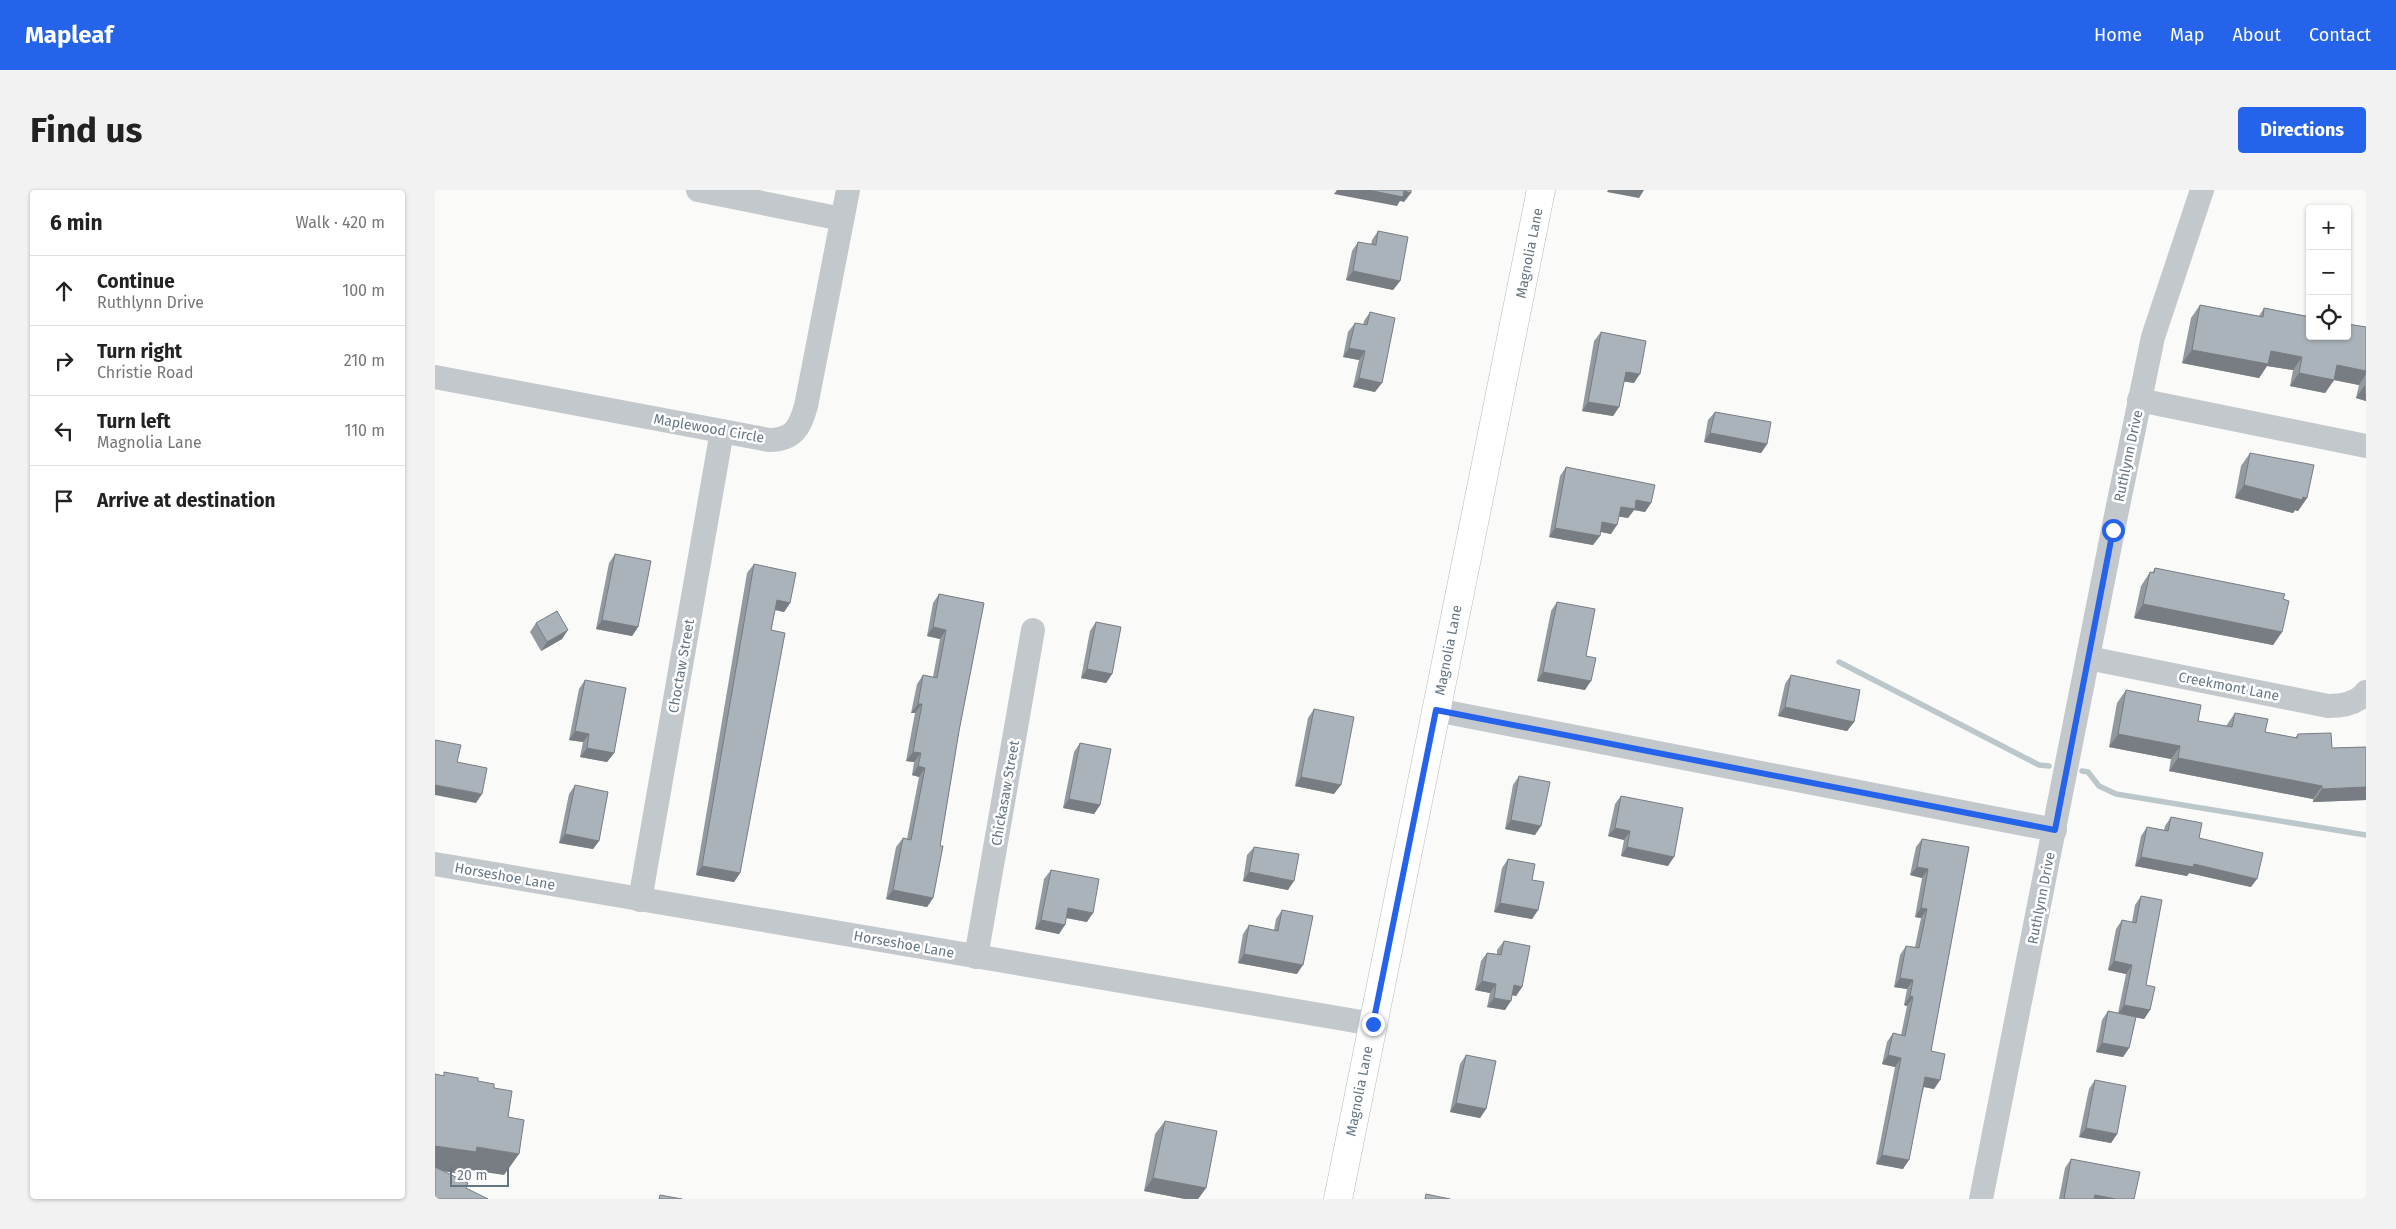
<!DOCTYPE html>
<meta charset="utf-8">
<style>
:root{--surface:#fff;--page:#f2f2f2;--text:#222;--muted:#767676;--line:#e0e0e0;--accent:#2563eb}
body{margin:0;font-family:"Fira Sans",sans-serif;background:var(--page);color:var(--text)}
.controls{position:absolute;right:15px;top:15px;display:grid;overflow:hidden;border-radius:5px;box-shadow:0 1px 4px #0004}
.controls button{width:45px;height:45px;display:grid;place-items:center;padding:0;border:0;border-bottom:1px solid var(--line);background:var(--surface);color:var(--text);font:25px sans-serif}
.scale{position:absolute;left:15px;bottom:12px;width:59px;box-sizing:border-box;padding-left:5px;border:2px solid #657683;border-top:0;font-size:14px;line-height:18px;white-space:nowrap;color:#657683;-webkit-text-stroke:4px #fff;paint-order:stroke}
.stop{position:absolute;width:15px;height:15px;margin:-11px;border:4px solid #2563eb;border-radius:50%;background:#fff}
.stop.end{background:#2563eb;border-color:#fff;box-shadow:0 1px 5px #0008}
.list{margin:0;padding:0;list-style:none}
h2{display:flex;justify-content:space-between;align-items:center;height:65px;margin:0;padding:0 20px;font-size:21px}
h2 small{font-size:16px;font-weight:400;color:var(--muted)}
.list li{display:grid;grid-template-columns:32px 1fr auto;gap:15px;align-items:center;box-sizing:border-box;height:70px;padding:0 20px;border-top:1px solid var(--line)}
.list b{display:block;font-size:19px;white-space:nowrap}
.list p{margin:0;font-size:16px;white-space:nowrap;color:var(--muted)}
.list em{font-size:16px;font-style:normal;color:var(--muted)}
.icon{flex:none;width:28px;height:28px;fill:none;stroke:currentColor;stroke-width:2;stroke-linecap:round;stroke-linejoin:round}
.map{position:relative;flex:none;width:1931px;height:1009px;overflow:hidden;border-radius:5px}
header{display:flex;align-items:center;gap:30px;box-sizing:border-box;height:70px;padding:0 25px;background:var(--accent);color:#fff}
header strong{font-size:24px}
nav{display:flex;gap:28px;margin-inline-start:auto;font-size:18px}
.intro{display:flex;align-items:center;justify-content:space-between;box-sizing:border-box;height:120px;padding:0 30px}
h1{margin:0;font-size:35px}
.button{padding:12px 22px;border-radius:5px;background:var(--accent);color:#fff;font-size:18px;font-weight:700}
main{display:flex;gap:30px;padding:0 30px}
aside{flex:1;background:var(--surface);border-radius:5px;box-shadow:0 1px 4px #0004}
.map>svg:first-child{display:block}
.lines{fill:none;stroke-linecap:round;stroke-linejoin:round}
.stream{stroke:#bbc7cb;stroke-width:5.5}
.major-casing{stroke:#b5babe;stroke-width:29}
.minor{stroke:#c3c8cc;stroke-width:24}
.major{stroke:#fff;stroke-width:28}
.wall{fill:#929a9f}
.shaded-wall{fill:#777d82}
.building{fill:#aab3b9;stroke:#777d82}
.route{stroke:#2563eb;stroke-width:6}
.labels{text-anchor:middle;stroke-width:5;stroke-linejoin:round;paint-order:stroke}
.street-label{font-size:14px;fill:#657683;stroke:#fff}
</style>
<header>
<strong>Mapleaf</strong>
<nav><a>Home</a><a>Map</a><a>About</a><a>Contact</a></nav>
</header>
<div class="intro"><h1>Find us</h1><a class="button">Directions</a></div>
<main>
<aside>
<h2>6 min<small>Walk · 420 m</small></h2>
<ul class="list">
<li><svg class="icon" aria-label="ahead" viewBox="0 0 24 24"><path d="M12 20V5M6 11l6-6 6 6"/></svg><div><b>Continue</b><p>Ruthlynn Drive</p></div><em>100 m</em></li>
<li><svg class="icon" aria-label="right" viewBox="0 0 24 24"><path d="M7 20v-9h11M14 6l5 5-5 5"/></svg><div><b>Turn right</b><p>Christie Road</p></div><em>210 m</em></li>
<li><svg class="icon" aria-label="left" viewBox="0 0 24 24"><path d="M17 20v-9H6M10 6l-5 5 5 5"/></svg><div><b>Turn left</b><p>Magnolia Lane</p></div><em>110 m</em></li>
<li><svg class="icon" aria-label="arrive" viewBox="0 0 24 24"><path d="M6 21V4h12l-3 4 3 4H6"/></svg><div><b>Arrive at destination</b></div></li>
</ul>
</aside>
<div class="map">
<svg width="1931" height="1009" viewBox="0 0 1931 1009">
<rect width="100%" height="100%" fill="#fafaf8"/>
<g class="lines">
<!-- stream -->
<g class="stream">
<polyline points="1404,472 1604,575 1614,576"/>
<polyline points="1647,581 1653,582 1664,596 1681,604 1931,645"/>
</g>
<defs>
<polyline id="major" points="903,1009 1106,0"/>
</defs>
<!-- major casing -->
<use href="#major" class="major-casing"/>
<!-- minor -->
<g class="minor">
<polyline points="263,0 407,29"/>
<path d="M0 187 334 250C358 250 365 238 371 216L413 0"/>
<polyline points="1704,210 1931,256"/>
<path d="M1653 468 1893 516C1907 516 1922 514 1931 502"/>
<polyline points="1001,520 1620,640"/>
<polyline points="0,674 938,834"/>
<polyline points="205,710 287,241"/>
<polyline points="541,767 598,440"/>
<polyline points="1546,1009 1678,340 1718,147 1767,0"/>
</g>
<!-- major -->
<use href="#major" class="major"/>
</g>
<!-- wall -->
<g class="wall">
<polygon points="943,41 965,91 958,100 911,90 917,61 923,52 936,55 937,50"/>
<polygon points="1765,115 1824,126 1829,118 1931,137 1931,211 1921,208 1924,195 1899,190 1890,203 1855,196 1858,180 1832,176 1824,188 1747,173 1756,128"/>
<polygon points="935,122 940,202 918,197 924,170 908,167 913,142 920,133 928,135 929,131"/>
<polygon points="1166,142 1199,193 1189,191 1184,217 1178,226 1147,221 1159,151"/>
<polygon points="1280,222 1332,254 1326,263 1269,252 1273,230"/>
<polygon points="1815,263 1872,308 1863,321 1860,320 1858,323 1800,308 1806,276"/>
<polygon points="1131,277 1216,313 1210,322 1199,320 1193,328 1184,326 1176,344 1166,342 1158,355 1114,347 1125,286"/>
<polygon points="180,364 203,437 197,446 161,439 174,373"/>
<polygon points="319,374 355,413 349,422 340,420 336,440 305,683 299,692 261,685 312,383"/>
<polygon points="1720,378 1848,409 1847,442 1838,455 1699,428 1706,396 1715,382 1717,383"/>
<polygon points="504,404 549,413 524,541 505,656 498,708 492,717 451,709 461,657 468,648 472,649 484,587 477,585 479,572 471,571 480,523 476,523 482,494 488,485 498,487 505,449 492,446 498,413"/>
<polygon points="1122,412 1151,466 1150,500 1102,491 1116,421"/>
<polygon points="661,432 677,484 671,493 646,488 655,441"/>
<polygon points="101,433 127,449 106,461 95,442"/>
<polygon points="1356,485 1419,532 1412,541 1343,526 1350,494"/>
<polygon points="150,490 179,563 172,572 145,567 148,552 134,550 144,499"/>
<polygon points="1691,500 1763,531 1791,536 1800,523 1830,542 1860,548 1863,544 1897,558 1931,557 1931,610 1878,612 1878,609 1734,581 1736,569 1674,557 1682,513"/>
<polygon points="879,519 899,604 860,596 873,528"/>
<polygon points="645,553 665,615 659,624 628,618 639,562"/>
<polygon points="1084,586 1100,645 1070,639 1078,595"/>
<polygon points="140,595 164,651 158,659 124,653 134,604"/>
<polygon points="1186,606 1233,676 1186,666 1189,650 1173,646 1180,614"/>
<polygon points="1736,627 1764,648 1816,697 1754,683 1752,686 1700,676 1706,646 1712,637 1729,640 1730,636"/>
<polygon points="1487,649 1534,657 1496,861 1505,890 1499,899 1489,897 1468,979 1441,974 1460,877 1447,874 1452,852 1458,843 1466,845 1472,816 1469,815 1472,799 1459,797 1465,765 1471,756 1480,757 1486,728 1480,727 1487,688 1475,685 1481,657"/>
<polygon points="819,657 853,700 808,691 812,665"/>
<polygon points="1073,669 1097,690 1103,720 1097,729 1059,722 1067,678"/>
<polygon points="616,680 652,732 631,728 624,744 600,739 609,689"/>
<polygon points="1706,706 1711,795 1715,820 1709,829 1701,827 1694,858 1688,867 1661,862 1667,830 1673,821 1683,823 1691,784 1673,780 1681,739 1687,730 1697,732 1700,715"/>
<polygon points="847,720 862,784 803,773 808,744 814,735 839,740 841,729"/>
<polygon points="1069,751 1087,797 1081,806 1077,805 1070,820 1052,817 1055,803 1040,800 1046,771 1052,763 1062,764 1062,760"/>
<polygon points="1031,865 1051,919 1045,928 1015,922 1025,874"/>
<polygon points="1660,890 1682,944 1676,953 1644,947 1654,899"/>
<polygon points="730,931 771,998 763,1009 750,1009 709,1001 720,944"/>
<polygon points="1636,969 1699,1009 1624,1009 1630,978"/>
</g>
<!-- shaded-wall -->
<g class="shaded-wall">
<polygon points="902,0 933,0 969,1 976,3 969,12 965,11 962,16 899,4"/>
<polygon points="1173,0 1209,0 1204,8 1172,2"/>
<polygon points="918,81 965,91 958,100 911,90"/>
<polygon points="914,158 930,161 924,170 908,167"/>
<polygon points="1757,160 1836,161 1867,167 1858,180 1832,176 1824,188 1747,173"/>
<polygon points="1902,175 1931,181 1931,184 1924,195 1899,190 1890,203 1855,196 1864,183"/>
<polygon points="1191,182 1205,184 1199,193 1185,191"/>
<polygon points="924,188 947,193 940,202 918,197"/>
<polygon points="1930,195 1931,211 1921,208"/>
<polygon points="1153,212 1184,217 1178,226 1147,221"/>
<polygon points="1275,243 1332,254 1326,263 1269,252"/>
<polygon points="1809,295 1868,307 1872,308 1863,321 1860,320 1858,323 1800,308"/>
<polygon points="1201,310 1216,313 1210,322 1199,320 1193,328 1180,326 1186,317"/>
<polygon points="1167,332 1182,335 1176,344 1161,341"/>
<polygon points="1120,338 1165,346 1158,355 1114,347"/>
<polygon points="342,410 355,413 349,422 336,419"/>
<polygon points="1708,414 1847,442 1838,455 1699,428"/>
<polygon points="167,430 203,437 197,446 161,439"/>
<polygon points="498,437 511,440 505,449 492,446"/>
<polygon points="133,440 127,449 106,461 112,452"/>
<polygon points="652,479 677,484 671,493 646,488"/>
<polygon points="1108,482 1156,491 1150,500 1102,491"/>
<polygon points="483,514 487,514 480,523 476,523"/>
<polygon points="1350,517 1419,532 1412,541 1343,526"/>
<polygon points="140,541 154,544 148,552 134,550"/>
<polygon points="1683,544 1745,556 1736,569 1674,557"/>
<polygon points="152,558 179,563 172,572 145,567"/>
<polygon points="478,562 486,563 479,572 471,571"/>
<polygon points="1743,568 1887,596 1878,609 1734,581"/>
<polygon points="483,576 490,578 484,587 477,585"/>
<polygon points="866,587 906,595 899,604 860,596"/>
<polygon points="0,595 47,604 41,613 0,605"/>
<polygon points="1931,597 1931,610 1878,612 1887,599"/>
<polygon points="634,609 665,615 659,624 628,618"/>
<polygon points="1076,630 1106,636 1100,645 1070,639"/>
<polygon points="1180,638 1195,641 1189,650 1173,646"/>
<polygon points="130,644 164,651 158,659 124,653"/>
<polygon points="1192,657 1239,667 1233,676 1186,666"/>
<polygon points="1706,667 1759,674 1822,689 1816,697 1754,683 1752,686 1700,676"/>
<polygon points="267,676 305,683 299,692 261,685"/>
<polygon points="1482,677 1493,679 1487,688 1475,685"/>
<polygon points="814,682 859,691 853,700 808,691"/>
<polygon points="458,700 498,708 492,717 451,709"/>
<polygon points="1065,713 1103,720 1097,729 1059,722"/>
<polygon points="633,718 658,723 652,732 627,727"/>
<polygon points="1486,718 1492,719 1486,728 1480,727"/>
<polygon points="606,730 630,735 624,744 600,739"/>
<polygon points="809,764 868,775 862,784 803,773"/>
<polygon points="1679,771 1697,775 1691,784 1673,780"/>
<polygon points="1465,788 1478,790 1472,799 1459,797"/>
<polygon points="1047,791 1061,794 1055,803 1040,800"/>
<polygon points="1079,795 1087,797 1081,806 1073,804"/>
<polygon points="1475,806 1478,807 1472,816 1469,815"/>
<polygon points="1059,808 1076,811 1070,820 1052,817"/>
<polygon points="1689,815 1715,820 1709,829 1683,824"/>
<polygon points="1667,853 1694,858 1688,867 1661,862"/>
<polygon points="1453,865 1466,868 1460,877 1447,874"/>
<polygon points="1490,887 1505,890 1499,899 1484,896"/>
<polygon points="1021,913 1051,919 1045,928 1015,922"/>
<polygon points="1651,938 1682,944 1676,953 1644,947"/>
<polygon points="0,956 42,957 84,964 69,985 29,979 26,984 0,980"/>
<polygon points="1447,965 1474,970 1468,979 1441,974"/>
<polygon points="718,988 771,998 763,1009 750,1009 709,1001"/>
<polygon points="1660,1005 1681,1009 1657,1009"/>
</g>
<!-- building -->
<g class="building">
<polygon points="933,0 976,0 976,3 969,1 968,7"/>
<polygon points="943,41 973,47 965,91 918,81 923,52 941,55"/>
<polygon points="1765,115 1828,127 1829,118 1875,127 1875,146 1912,146 1912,134 1931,137 1931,181 1902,175 1899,190 1864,183 1867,167 1836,161 1833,174 1757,160"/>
<polygon points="935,122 960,128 947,193 924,188 930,161 914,158 920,133 932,135"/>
<polygon points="1166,142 1211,151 1205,184 1191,182 1184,217 1153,212"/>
<polygon points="1280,222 1336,232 1332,254 1275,243"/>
<polygon points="1815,263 1879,275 1872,308 1868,307 1867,310 1809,295"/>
<polygon points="1131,277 1220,295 1216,313 1201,310 1200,319 1186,317 1182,335 1167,332 1165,346 1120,338"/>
<polygon points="180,364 216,371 203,437 167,430"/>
<polygon points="319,374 361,383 355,413 342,410 336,440 350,443 305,683 267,676"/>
<polygon points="1720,378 1850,404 1848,409 1854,411 1847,442 1708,414 1715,382 1719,383"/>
<polygon points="504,404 549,413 524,541 505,656 508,656 498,708 458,700 468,648 476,650 490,578 483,576 486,563 478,562 487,514 483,514 488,485 502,488 511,440 498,437"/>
<polygon points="1122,412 1160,419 1151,466 1161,468 1156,491 1108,482"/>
<polygon points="122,421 133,440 112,452 101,433"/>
<polygon points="661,432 686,437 677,484 652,479"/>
<polygon points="1356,485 1425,500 1419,532 1350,517"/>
<polygon points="150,490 191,498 179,563 152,558 154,544 140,541"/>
<polygon points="1691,500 1766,515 1763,531 1797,537 1800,523 1833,529 1830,542 1862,548 1863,544 1896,543 1897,558 1931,557 1931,597 1887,599 1887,596 1743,568 1745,556 1683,544"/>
<polygon points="879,519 919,527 906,595 866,587"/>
<polygon points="0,550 26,555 22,572 52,578 47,604 0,595"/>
<polygon points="645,553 676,559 665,615 634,609"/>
<polygon points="1084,586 1115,592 1106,636 1076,630"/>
<polygon points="140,595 173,602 164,651 130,644"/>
<polygon points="1186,606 1248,618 1239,667 1192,657 1195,641 1180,638"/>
<polygon points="1736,627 1767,633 1764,648 1828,663 1822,689 1759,674 1758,677 1706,667 1712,637 1733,641"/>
<polygon points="1487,649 1534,657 1496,861 1510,864 1505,890 1490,887 1474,970 1447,965 1466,868 1453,865 1458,843 1470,846 1478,807 1475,806 1478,790 1465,788 1471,756 1484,758 1492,719 1486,718 1493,679 1482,677"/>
<polygon points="819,657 864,664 859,691 814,682"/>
<polygon points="1073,669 1100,674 1097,690 1109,692 1103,720 1065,713"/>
<polygon points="616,680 664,689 658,723 633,718 630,735 606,730"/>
<polygon points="1706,706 1727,710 1711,795 1720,797 1715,820 1689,815 1697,775 1679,771 1687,730 1701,733"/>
<polygon points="847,720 878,726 868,775 809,764 814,735 843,741"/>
<polygon points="1069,751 1095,756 1087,797 1079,795 1076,811 1059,808 1061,794 1047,791 1052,763 1066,765"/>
<polygon points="1673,821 1701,827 1694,858 1667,853"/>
<polygon points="1031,865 1061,871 1051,919 1021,913"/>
<polygon points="9,882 43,888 43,891 59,894 59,898 77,901 73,927 89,930 84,964 42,957 41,962 0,956 0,884 9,886"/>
<polygon points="1660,890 1691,896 1682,944 1651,938"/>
<polygon points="730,931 782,941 771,998 718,988"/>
<polygon points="1636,969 1705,982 1699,1009 1681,1009 1660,1005 1659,1009 1629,1009"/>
<polygon points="0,977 33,993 31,998 53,1009 0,1009"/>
<polygon points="991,1004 1015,1009 990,1009"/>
<polygon points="225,1005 247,1009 224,1009"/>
</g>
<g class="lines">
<!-- route -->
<polyline class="route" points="938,834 1001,520 1620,640 1678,340"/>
</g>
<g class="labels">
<!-- street labels -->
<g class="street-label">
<text transform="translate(1094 63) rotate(-79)" y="5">Magnolia Lane</text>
<text transform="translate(274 238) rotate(10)" y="5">Maplewood Circle</text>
<text transform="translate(1693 266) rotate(-78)" y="5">Ruthlynn Drive</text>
<text transform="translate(1013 460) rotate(-79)" y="5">Magnolia Lane</text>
<text transform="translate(246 476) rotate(-80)" y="5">Choctaw Street</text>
<text transform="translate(1794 496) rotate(11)" y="5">Creekmont Lane</text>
<text transform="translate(570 603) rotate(-80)" y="5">Chickasaw Street</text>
<text transform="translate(70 686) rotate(10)" y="5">Horseshoe Lane</text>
<text transform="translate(1606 708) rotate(-79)" y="5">Ruthlynn Drive</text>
<text transform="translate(469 754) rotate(10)" y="5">Horseshoe Lane</text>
<text transform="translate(924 901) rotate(-79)" y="5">Magnolia Lane</text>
</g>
</g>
</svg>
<div class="controls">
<button>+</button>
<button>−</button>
<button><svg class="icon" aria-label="locate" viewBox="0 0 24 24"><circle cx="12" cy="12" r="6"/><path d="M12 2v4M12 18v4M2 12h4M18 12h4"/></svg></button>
</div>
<div class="scale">20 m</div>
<div class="stop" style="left:1678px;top:340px"></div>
<div class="stop end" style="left:938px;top:834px"></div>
</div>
</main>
